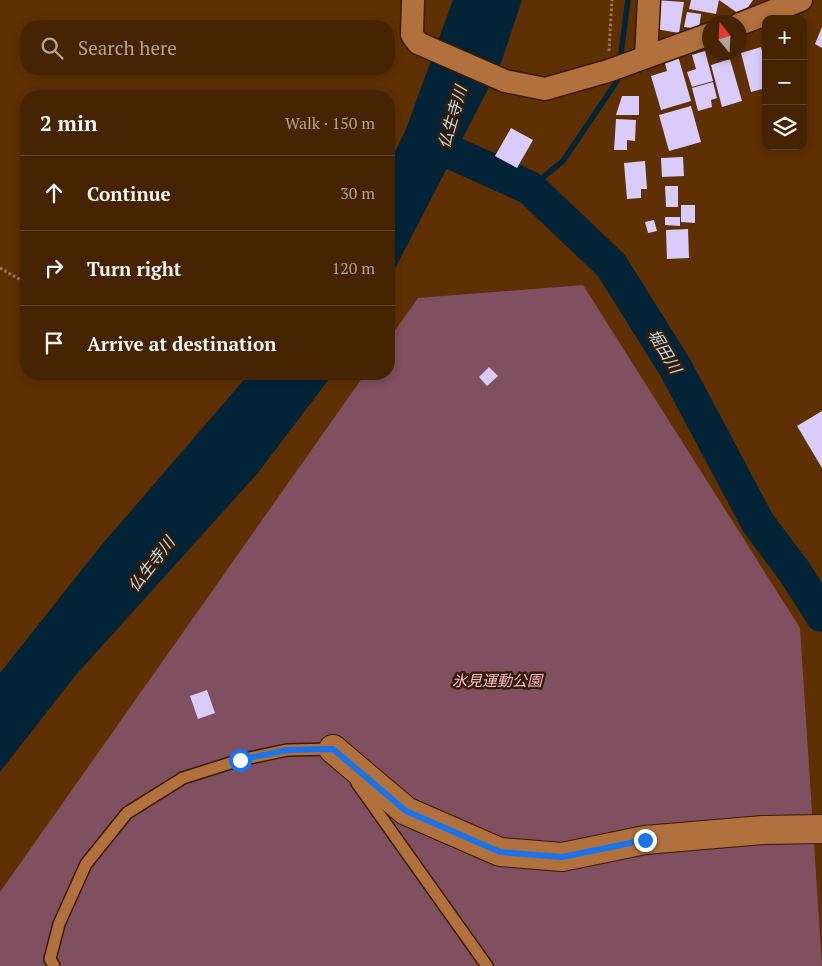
<!DOCTYPE html>
<meta charset="utf-8">
<style>
:root{--surface:#462403;--page:#503012;--text:#f1f3f6;--muted:#b0a49a;--line:#5e4125}
body{margin:0;font-family:"PT Serif","Noto Sans JP",serif;background:var(--page);color:var(--text)}
.controls{position:absolute;right:15px;top:15px;display:grid;overflow:hidden;border-radius:10px;box-shadow:0 2px 8px #0003}
.controls button{width:45px;height:45px;display:grid;place-items:center;padding:0;border:0;border-bottom:1px solid var(--line);background:var(--surface);color:var(--text);font:25px sans-serif}
.compass{position:absolute;left:702px;top:15px;width:45px;height:45px;border-radius:50%;background:var(--surface);box-shadow:0 2px 8px #0003;rotate:342deg}
.stop{position:absolute;width:15px;height:15px;margin:-11px;border:4px solid #1a73e8;border-radius:50%;background:#fff}
.stop.end{background:#1a73e8;border-color:#fff;box-shadow:0 1px 5px #0008}
.list{margin:0;padding:0;list-style:none}
h2{display:flex;justify-content:space-between;align-items:center;height:65px;margin:0;padding:0 20px;font-size:21px}
h2 small{font-size:16px;font-weight:400;color:var(--muted)}
.list li{display:grid;grid-template-columns:32px 1fr auto;gap:15px;align-items:center;box-sizing:border-box;height:75px;padding:0 20px;border-top:1px solid var(--line)}
.list b{display:block;font-size:19px;white-space:nowrap}
.list em{font-size:16px;font-style:normal;color:var(--muted)}
.icon{flex:none;width:28px;height:28px;fill:none;stroke:currentColor;stroke-width:2;stroke-linecap:round;stroke-linejoin:round}
.map{position:relative;flex:none;width:822px;height:966px;overflow:hidden}
.search{position:absolute;background:var(--surface);box-shadow:0 2px 8px #0003;left:20px;top:20px;width:375px;height:55px;display:flex;align-items:center;gap:12px;box-sizing:border-box;padding:0 18px;border-radius:20px;color:var(--muted);font-size:19px}
.panel{position:absolute;background:var(--surface);box-shadow:0 2px 8px #0003;left:20px;top:90px;width:375px;height:290px;border-radius:20px}
.map>svg:first-child{display:block}
.green{fill:#804f60}
.water{fill:#022436}
.lines{fill:none;stroke-linecap:round;stroke-linejoin:round}
.stream{stroke:#022436;stroke-width:5.5}
.river{stroke:#022436;stroke-width:34}
.building{fill:#d9ccfa}
.lane-casing{stroke:#3b1b00;stroke-width:14}
.street-casing{stroke:#3b1b00;stroke-width:25}
.secondary-casing{stroke:#3b1b00;stroke-width:30}
.path{stroke:#9e7958;stroke-width:3;stroke-dasharray:2.5 2.5;stroke-linecap:butt}
.lane{stroke:#b1713e;stroke-width:11}
.street{stroke:#b1713e;stroke-width:22}
.secondary{stroke:#b1713e;stroke-width:28}
.route{stroke:#1a73e8;stroke-width:6}
.labels{text-anchor:middle;stroke-width:5;stroke-linejoin:round;paint-order:stroke}
.park-label{font-size:15px;font-style:italic;fill:#f7bed0;stroke:#371d07}
.water-label{font-size:16px;font-style:italic;fill:#badcf2;stroke:#371d07}
</style>
<div class="map">
<svg width="822" height="966" viewBox="0 0 822 966">
<rect width="100%" height="100%" fill="#5e3004"/>
<!-- green -->
<polygon class="green" points="583,285 800,628 822,966 0,966 0,892 365,374 389,374 389,339 418,298"/>
<!-- water -->
<g class="water">
<polygon points="453,0 522,0 500,66 389,280 389,165 406,129"/>
<polygon points="249,374 333,374 257,474 75,676 0,772 0,673 99,548"/>
</g>
<g class="lines">
<!-- stream -->
<g class="stream">
<polyline points="620,61 628,0"/>
<polyline points="530,188 563,161 617,81 619,73"/>
</g>
<!-- river -->
<polyline class="river" points="444,149 530,188 611,265 675,367 758,523 794,571 822,615"/>
</g>
<!-- building -->
<g class="building">
<polygon points="655,0 684,2 679,33 650,28"/>
<polygon points="691,0 753,0 742,16 719,0 716,14 689,9"/>
<polygon points="687,12 701,14 699,29 684,27"/>
<polygon points="822,27 822,48 815,44"/>
<polygon points="761,47 766,66 766,88 751,92 741,53"/>
<polygon points="705,51 713,81 692,87 687,72 696,69 692,55"/>
<polygon points="678,56 691,101 661,110 651,76 667,71 664,60"/>
<polygon points="730,59 742,101 722,107 711,65"/>
<polygon points="713,82 717,98 711,100 712,107 698,111 692,88"/>
<polygon points="622,96 639,96 639,115 616,115"/>
<polygon points="691,106 701,142 669,151 659,115"/>
<polygon points="616,119 636,120 635,141 627,140 627,150 614,150"/>
<polygon points="511,128 533,140 517,168 495,156"/>
<polygon points="683,157 684,176 662,177 661,158"/>
<polygon points="645,161 647,189 641,189 641,198 627,199 624,163"/>
<polygon points="665,186 678,186 678,207 666,207"/>
<polygon points="681,205 695,205 695,223 681,222"/>
<polygon points="665,217 680,217 680,226 665,225"/>
<polygon points="654,220 657,231 648,233 645,222"/>
<polygon points="688,229 689,258 667,259 666,230"/>
<polygon points="489,367 498,376 487,386 479,377"/>
<polygon points="822,411 822,468 797,426"/>
<polygon points="207,690 215,713 198,719 190,696"/>
</g>
<g class="lines">
<defs>
<g id="lane">
<polyline points="357,783 487,966"/>
<polyline points="54,966 50,959 59,924 86,864 127,813 183,778 240,760 287,750 333,749"/>
</g>
<g id="street">
<polyline points="413,0 412,35 418,43 505,81 545,89 608,71 710,34"/>
<polyline points="740,24 801,0"/>
<polyline points="646,57 649,0"/>
</g>
<polyline id="secondary" points="333,749 406,811 500,852 562,857 645,840 763,830 822,829"/>
</defs>
<!-- lane casing -->
<use href="#lane" class="lane-casing"/>
<!-- street casing -->
<use href="#street" class="street-casing"/>
<!-- secondary casing -->
<use href="#secondary" class="secondary-casing"/>
<!-- path -->
<g class="path">
<polyline points="609,51 612,0"/>
<polyline points="0,268 26,283"/>
</g>
<!-- lane -->
<use href="#lane" class="lane"/>
<!-- street -->
<use href="#street" class="street"/>
<!-- secondary -->
<use href="#secondary" class="secondary"/>
</g>
<g class="lines">
<!-- route -->
<polyline class="route" points="240,760 287,750 333,749 406,811 500,852 562,857 645,840"/>
</g>
<g class="labels">
<!-- park labels -->
<g class="park-label">
<text x="497" y="686">氷見運動公園</text>
</g>
<!-- water labels -->
<g class="water-label">
<text transform="translate(452 117) rotate(-74)" y="6">仏生寺川</text>
<text transform="translate(665 351) rotate(59)" y="6">堀田川</text>
<text transform="translate(151 564) rotate(-52)" y="6">仏生寺川</text>
</g>
</g>
</svg>
<div class="controls">
<button>+</button>
<button>−</button>
<button><svg class="icon" aria-label="layers" viewBox="0 0 24 24"><path d="M12 4l9 5-9 5-9-5zM3 14l9 5 9-5"/></svg></button>
</div>
<svg class="compass" viewBox="-18 -18 36 36"><path d="M0-13l5 13h-10z" fill="#e53935"/><path d="M0 13l5-13h-10z" fill="#b0a49a"/></svg>
<div class="stop" style="left:240px;top:760px"></div>
<div class="stop end" style="left:645px;top:840px"></div>
<div class="search"><svg class="icon" aria-label="search" viewBox="0 0 24 24"><circle cx="10" cy="10" r="6"/><path d="M15 15l6 6"/></svg>Search here</div>
<section class="panel">
<h2>2 min<small>Walk · 150 m</small></h2>
<ul class="list">
<li><svg class="icon" aria-label="ahead" viewBox="0 0 24 24"><path d="M12 20V5M6 11l6-6 6 6"/></svg><div><b>Continue</b></div><em>30 m</em></li>
<li><svg class="icon" aria-label="right" viewBox="0 0 24 24"><path d="M7 20v-9h11M14 6l5 5-5 5"/></svg><div><b>Turn right</b></div><em>120 m</em></li>
<li><svg class="icon" aria-label="arrive" viewBox="0 0 24 24"><path d="M6 21V4h12l-3 4 3 4H6"/></svg><div><b>Arrive at destination</b></div></li>
</ul>
</section>
</div>
